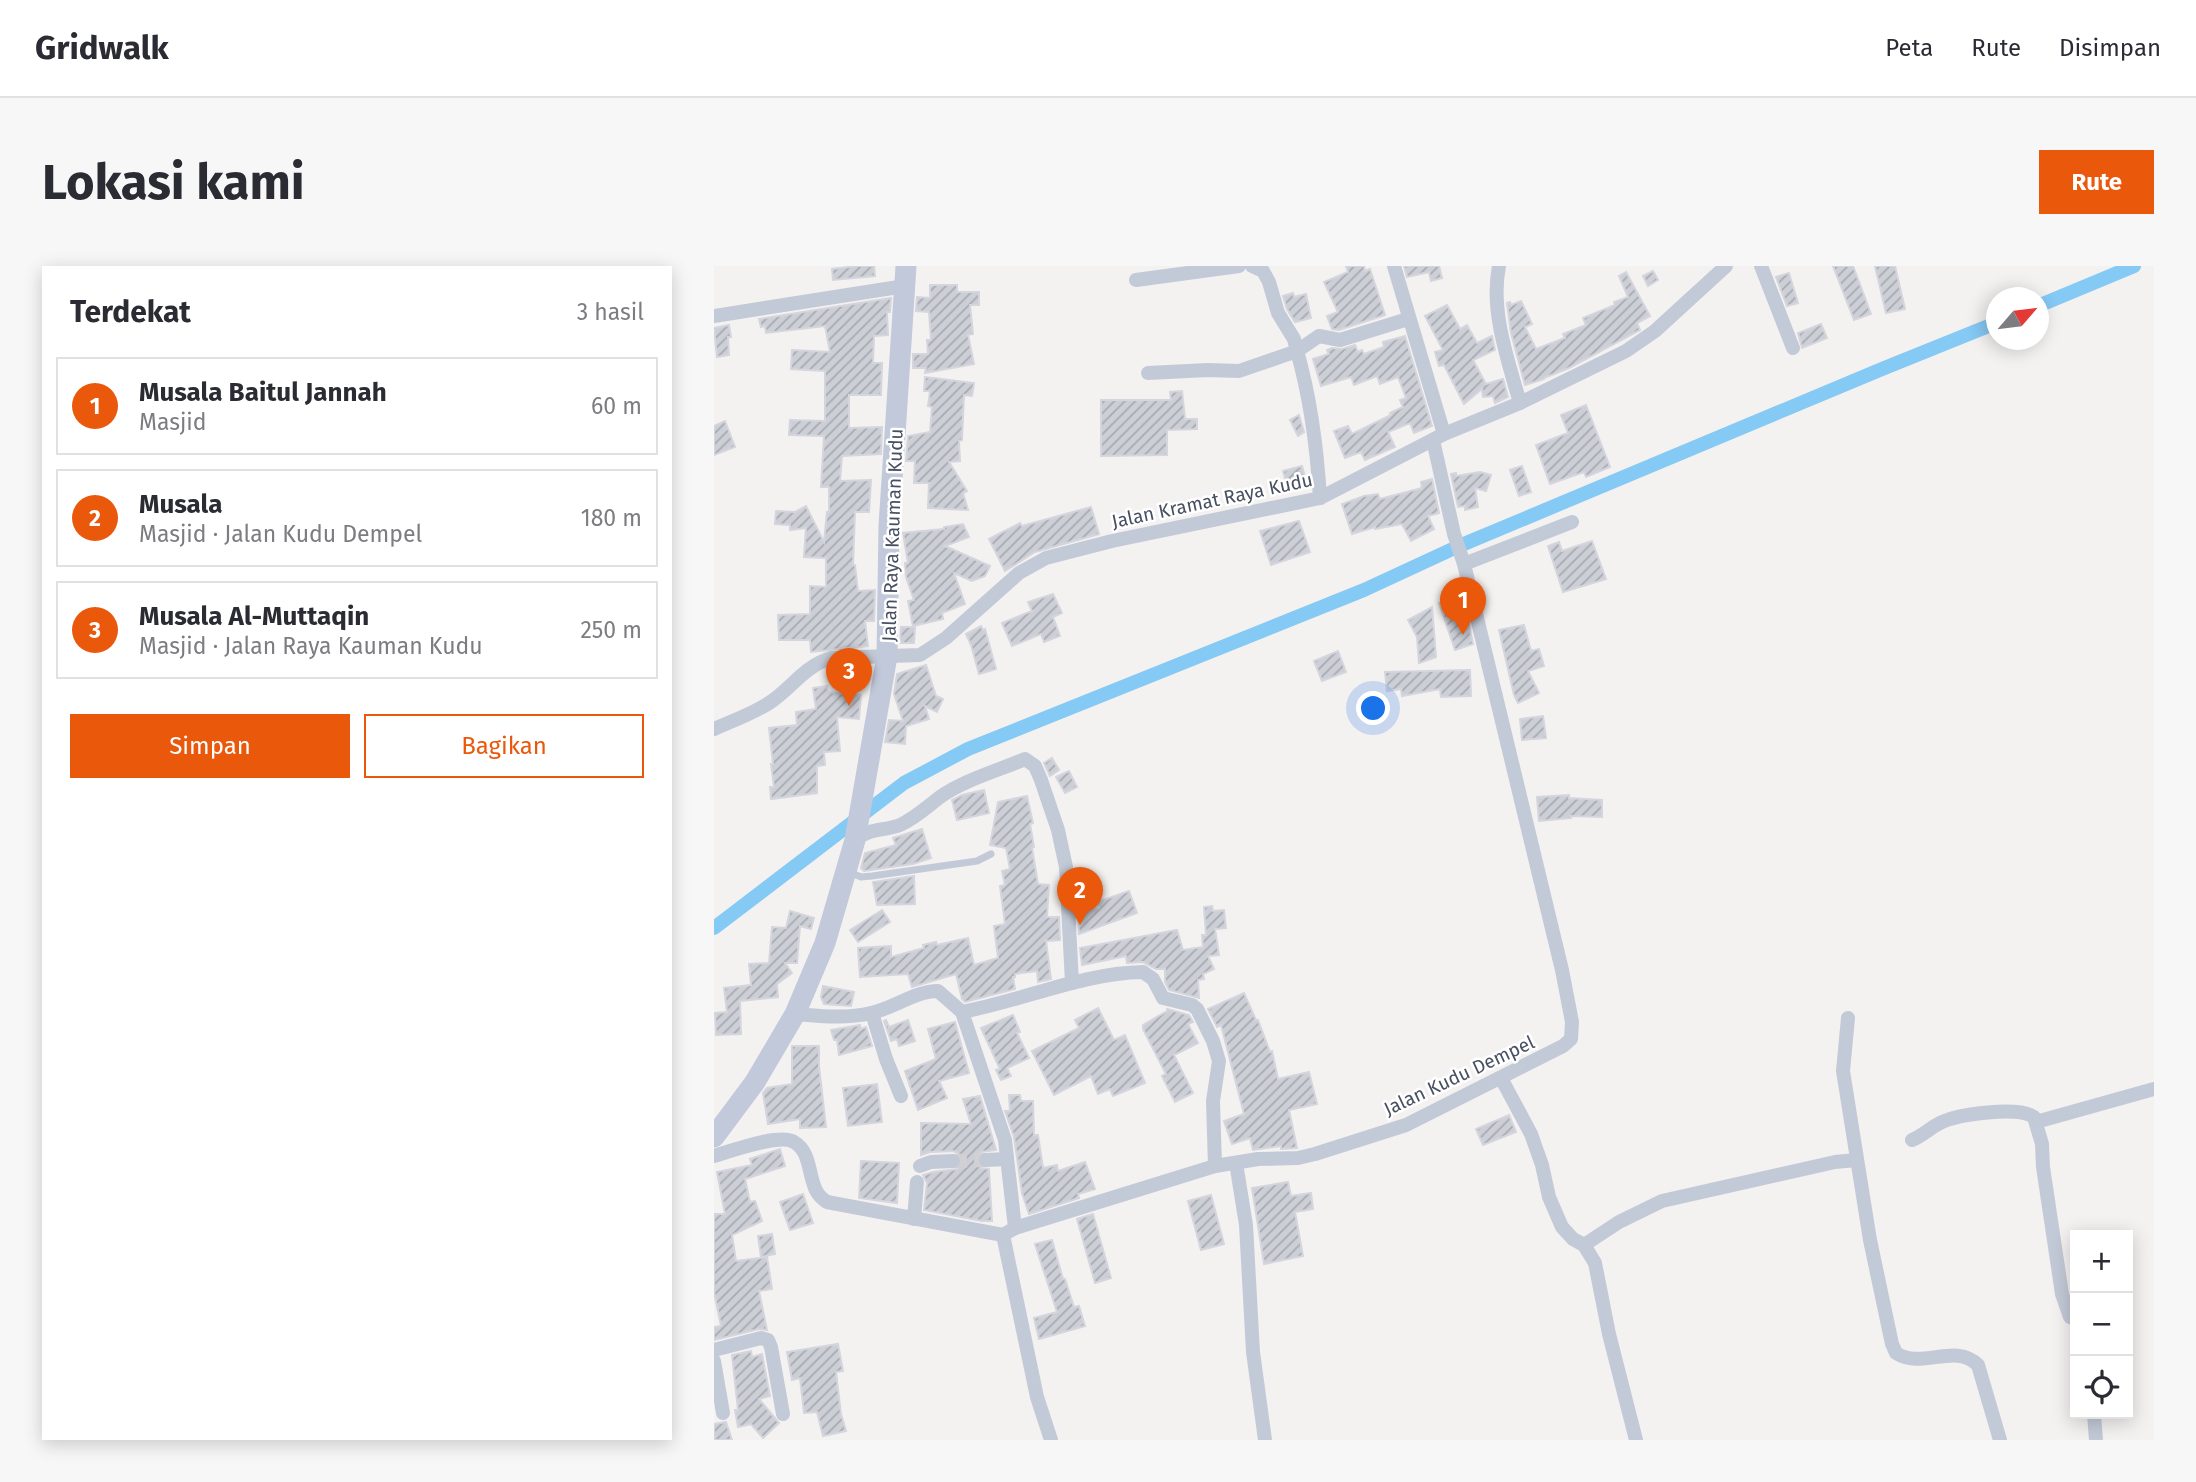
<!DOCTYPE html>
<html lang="id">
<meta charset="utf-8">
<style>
:root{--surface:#fff;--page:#f7f7f7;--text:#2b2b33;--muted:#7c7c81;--line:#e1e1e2;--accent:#ea580c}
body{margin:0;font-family:"Fira Sans",sans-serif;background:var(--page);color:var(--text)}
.controls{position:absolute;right:21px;bottom:21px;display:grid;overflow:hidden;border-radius:0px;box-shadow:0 4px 18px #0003}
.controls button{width:63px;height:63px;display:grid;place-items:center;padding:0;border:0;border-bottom:2px solid var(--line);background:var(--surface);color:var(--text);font:35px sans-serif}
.compass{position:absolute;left:1272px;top:21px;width:63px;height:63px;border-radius:50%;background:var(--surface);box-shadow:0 4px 18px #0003;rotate:62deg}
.you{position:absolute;left:660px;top:443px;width:24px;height:24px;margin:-18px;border:5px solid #fff;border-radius:50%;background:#1a73e8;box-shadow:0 0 0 10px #1a73e833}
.badge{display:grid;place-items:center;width:46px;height:46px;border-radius:50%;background:var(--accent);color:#fff;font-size:23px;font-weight:700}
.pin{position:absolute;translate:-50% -58px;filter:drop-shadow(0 2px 4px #0008)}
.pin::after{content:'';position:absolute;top:37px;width:24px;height:21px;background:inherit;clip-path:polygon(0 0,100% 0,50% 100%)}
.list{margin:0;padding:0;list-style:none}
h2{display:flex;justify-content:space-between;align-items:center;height:91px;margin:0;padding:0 28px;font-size:30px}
h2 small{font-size:23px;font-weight:400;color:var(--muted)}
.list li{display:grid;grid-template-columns:46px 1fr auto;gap:21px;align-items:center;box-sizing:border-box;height:98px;margin:0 14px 14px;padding:0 14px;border:2px solid var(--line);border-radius:0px}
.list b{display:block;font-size:26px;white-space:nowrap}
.list p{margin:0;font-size:23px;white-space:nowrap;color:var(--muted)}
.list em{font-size:23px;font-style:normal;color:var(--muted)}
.actions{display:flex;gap:14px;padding:21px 28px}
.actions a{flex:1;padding:16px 0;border:2px solid var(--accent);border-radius:0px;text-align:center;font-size:24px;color:var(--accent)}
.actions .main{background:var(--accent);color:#fff}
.icon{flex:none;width:38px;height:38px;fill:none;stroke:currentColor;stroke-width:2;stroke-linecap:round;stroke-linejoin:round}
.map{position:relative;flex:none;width:1440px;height:1174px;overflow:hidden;border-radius:0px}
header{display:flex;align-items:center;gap:42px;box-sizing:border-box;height:98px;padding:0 35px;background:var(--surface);border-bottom:2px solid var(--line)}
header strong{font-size:33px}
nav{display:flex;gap:38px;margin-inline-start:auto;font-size:24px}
.intro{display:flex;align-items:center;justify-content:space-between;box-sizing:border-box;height:168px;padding:0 42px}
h1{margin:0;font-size:49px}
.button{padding:18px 32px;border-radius:0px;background:var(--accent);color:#fff;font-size:24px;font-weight:700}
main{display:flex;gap:42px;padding:0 42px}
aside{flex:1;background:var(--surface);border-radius:0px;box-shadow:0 4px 18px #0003}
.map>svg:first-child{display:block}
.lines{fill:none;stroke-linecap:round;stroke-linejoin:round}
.canal{stroke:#85c9f5;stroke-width:14}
.building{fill:url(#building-hatch);stroke:#d4d5dd;stroke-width:2}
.street-tunnel{stroke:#d1d1d4;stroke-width:14;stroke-dasharray:14 7;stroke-linecap:butt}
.lane{stroke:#c3cad7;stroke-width:7}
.street{stroke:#c3cad7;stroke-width:14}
.secondary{stroke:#c2c9db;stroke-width:21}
.labels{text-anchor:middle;stroke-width:5;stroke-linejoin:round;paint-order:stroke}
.street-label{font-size:19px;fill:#474f61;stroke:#fff}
</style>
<header>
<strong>Gridwalk</strong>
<nav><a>Peta</a><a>Rute</a><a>Disimpan</a></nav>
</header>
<div class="intro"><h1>Lokasi kami</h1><a class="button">Rute</a></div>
<main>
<aside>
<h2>Terdekat<small>3 hasil</small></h2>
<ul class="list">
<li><span class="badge">1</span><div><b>Musala Baitul Jannah</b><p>Masjid</p></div><em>60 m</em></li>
<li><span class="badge">2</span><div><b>Musala</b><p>Masjid · Jalan Kudu Dempel</p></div><em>180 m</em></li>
<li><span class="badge">3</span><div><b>Musala Al-Muttaqin</b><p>Masjid · Jalan Raya Kauman Kudu</p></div><em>250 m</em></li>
</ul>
<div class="actions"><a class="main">Simpan</a><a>Bagikan</a></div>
</aside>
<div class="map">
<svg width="1440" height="1174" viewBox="0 0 1440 1174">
<defs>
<pattern id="building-hatch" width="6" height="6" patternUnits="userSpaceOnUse" patternTransform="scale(1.75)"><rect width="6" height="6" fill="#cdcfd7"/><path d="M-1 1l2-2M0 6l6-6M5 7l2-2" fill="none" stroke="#a8aab2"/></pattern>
</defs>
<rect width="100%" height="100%" fill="#f4f1f1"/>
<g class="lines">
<!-- canal -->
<g class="canal">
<polyline points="1324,40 1420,0"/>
<polyline points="0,662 190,517 254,483 650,324 745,280 1168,103 1282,57"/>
</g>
</g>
<!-- building -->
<g class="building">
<polygon points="143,0 160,0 161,10 119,14 118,3"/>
<polygon points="632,0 650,0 651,5 656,3 671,49 625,64 618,63 613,50 624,46 610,16 634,6"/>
<polygon points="690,0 725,0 728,12 717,15 715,6 693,11"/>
<polygon points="1119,0 1139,0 1157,48 1140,54"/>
<polygon points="1161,0 1181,0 1191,43 1172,47"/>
<polygon points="939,5 944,14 934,20 929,10"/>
<polygon points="912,6 936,50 923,57 926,64 855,102 830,112 830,113 811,119 797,67 793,37 796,36 797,39 807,35 818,58 811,61 822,83 851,72 849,68 872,59 869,52 901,39 900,36 914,31 905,10"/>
<polygon points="1075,7 1084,37 1073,40 1062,11"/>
<polygon points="216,19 243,19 243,26 265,26 265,39 256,39 259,68 254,69 260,98 211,107 212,102 199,102 199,88 214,88 213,74 217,74 215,46 202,45 203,31 216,32"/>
<polygon points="579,27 580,31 592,28 597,52 581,56 573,43 569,30"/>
<polygon points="177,32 176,46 173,46 174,69 160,70 159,97 168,97 167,129 135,129 135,162 168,161 167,188 128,190 126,215 157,214 155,246 141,246 139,299 141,299 144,325 161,324 160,355 151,355 154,380 97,386 96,374 65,374 64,349 96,348 96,320 112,321 112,292 90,291 92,262 76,264 76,259 61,258 62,245 81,246 92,240 110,276 113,246 115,246 115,221 107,221 110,170 75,169 76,154 111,155 111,105 77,103 78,84 116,86 111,60 52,67 51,60 47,61 45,53"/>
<polygon points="733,39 746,63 753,59 763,77 778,70 781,84 759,94 772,118 789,113 794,131 781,137 779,130 769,131 768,123 750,138 730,99 725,100 721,86 729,84 711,50"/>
<polygon points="1107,58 1113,72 1088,82 1084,67"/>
<polygon points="15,59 17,71 14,71 15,89 3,91 0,62"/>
<polygon points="691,70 718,160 700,167 696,157 674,166 681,181 651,194 647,186 631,192 620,165 634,160 638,168 677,149 676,147 689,141 686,134 692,132 684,111 666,118 663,110 640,119 637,111 607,120 599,93 615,88 613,84 618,82 628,83 641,79 644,86 648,84 650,88 670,81 669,76"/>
<polygon points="211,111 260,117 258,130 250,129 248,174 245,175 246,195 235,196 253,225 249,227 254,244 214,242 215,217 200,217 201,195 192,195 194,170 216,166 218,141 214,140 216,125 210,125"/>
<polygon points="468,125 471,153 483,153 483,163 453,164 453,189 387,190 387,134 457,134 456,126"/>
<polygon points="872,139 896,201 872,211 870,206 836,218 822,179 854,167 847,149"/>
<polygon points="585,149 590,166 584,170 576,154"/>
<polygon points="11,155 21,181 0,189 0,160"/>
<polygon points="588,200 593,218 574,223 569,205"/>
<polygon points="808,200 817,226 805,230 796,204"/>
<polygon points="766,206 777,209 772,225 761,222 764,241 751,244 751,240 744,241 737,208 742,207 742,210"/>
<polygon points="718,213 725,247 714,250 720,263 697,275 688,258 661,263 661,261 638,268 628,238 650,230 664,228 666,233 708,222 707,216"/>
<polygon points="377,241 385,268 321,286 291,305 275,273 306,257 308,260"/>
<polygon points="585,255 596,286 557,299 546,265"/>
<polygon points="249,258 255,271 231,280 276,300 271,310 258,315 240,307 251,338 228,347 229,353 199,360 194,335 200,334 192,311 191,297 194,297 189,267 230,263 230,261"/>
<polygon points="878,275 892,313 849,326 834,280 845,276 848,285"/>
<polygon points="339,328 348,347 339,351 346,370 330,376 327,368 298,380 288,357 318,345 314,336"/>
<polygon points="735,332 748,356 754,354 759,378 741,384 725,337"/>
<polygon points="718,341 722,391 705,397 703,371 694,354"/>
<polygon points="810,359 817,385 825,383 830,400 814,405 825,427 804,437 800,429 785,364"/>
<polygon points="267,360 269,364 271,363 282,403 265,408 257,379 252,368"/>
<polygon points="187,361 201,361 200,377 186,377"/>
<polygon points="624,385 632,406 608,415 600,395"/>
<polygon points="212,399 222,430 229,433 223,446 211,440 215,453 192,460 191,478 171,476 175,454 189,455 180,428 183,408"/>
<polygon points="756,404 757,430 727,431 726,423 688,430 687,423 673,425 671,406"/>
<polygon points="113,420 114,426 147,429 145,453 123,451 126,485 110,486 111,499 103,500 103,527 57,533 56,521 60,521 57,498 59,498 55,462 83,459 82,446 102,443 99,422"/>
<polygon points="829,450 832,472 808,474 806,453"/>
<polygon points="338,492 345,504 336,510 330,497"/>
<polygon points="355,505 363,521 351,527 342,511"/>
<polygon points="270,524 275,547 243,554 238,534 248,529"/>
<polygon points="855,529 855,532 888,534 888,551 856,550 857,552 825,555 823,531"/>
<polygon points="313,530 319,557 316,558 320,581 318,582 324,618 335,619 333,651 345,651 346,674 332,675 337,713 324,716 323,705 301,708 301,711 299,711 301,723 251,736 248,733 242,708 198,721 194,708 146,711 144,682 177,680 177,691 210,682 209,679 222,676 223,679 254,672 260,699 284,692 280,660 291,658 286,620 291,619 288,605 296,603 292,582 276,579 284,536"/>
<polygon points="208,563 217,592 199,598 150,605 147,602 151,587 182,579 179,572"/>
<polygon points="200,610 201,638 163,639 159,616"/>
<polygon points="415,625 423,647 365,668 364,645 385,642 383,636"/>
<polygon points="498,640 499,645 510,644 512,662 501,663 505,689 494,690 500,703 489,708 490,713 484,714 485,732 455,724 451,716 451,703 442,703 429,696 413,697 412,690 368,699 366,682 463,664 469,684 489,681 488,669 492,669 490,641"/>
<polygon points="168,644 176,656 144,676 136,664"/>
<polygon points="76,645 100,652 97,663 86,660 83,697 71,697 78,707 63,718 64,731 26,735 27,768 2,769 1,747 13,746 10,722 37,719 35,698 55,697 58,661 72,662"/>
<polygon points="109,720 140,726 137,740 110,738 107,731"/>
<polygon points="530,727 542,754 544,754 556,786 558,785 564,813 595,806 603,838 575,844 583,882 567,883 567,880 539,884 536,872 518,878 510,855 530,848 507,759 503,761 494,743"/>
<polygon points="384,742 400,774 411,769 431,817 399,830 396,823 384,828 377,810 340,829 318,785 365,762 361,754"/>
<polygon points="453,743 475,749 479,756 474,758 484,777 460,789 479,827 461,836 448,810 452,808 429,763 429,759 453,745"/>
<polygon points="299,749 306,766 303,767 315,792 293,802 297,810 287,814 282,804 286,803 267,762"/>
<polygon points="172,754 175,761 194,754 201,775 185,780 183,773 177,775 170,755"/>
<polygon points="241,756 255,807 225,815 233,832 204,844 191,805 222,793 214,763"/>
<polygon points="146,759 147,763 152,761 158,780 125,789 123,774 120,774 117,764"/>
<polygon points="78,780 105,780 105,800 112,861 86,862 86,853 54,858 49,827 53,822 78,818"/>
<polygon points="163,818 168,856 134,860 129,822"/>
<polygon points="295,829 306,829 307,835 319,835 320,869 324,869 329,902 343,899 344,905 371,896 381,923 364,928 365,932 315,948 308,927 300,871 291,845 296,845"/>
<polygon points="266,830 282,884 267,886 262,894 267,902 275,903 278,955 268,955 210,944 213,917 209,909 219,906 244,903 248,894 244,887 239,885 216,886 207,889 207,857 257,858 249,833"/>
<polygon points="795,849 802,866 769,879 762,863"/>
<polygon points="66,883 71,900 31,913 36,936 41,935 48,955 18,969 22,995 53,991 58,1023 45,1025 53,1064 45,1063 0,1074 0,1061 7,1060 0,1026 0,948 11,948 3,906 38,899 36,893"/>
<polygon points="147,895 185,897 183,937 145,932"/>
<polygon points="574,916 577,930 597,927 599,943 581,946 589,990 550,998 538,922"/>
<polygon points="89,928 99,957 76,964 66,936"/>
<polygon points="497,929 510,978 487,984 474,935"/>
<polygon points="379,948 397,1012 381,1017 363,953"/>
<polygon points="58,968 61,988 47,991 44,970"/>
<polygon points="338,974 349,1013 351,1013 360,1041 365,1040 371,1060 325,1073 320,1052 343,1046 321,978"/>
<polygon points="124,1078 129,1105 122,1106 127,1148 132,1165 109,1170 103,1146 90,1147 86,1112 78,1114 73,1086"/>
<polygon points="37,1085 38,1091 48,1088 56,1130 45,1133 65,1157 49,1172 37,1158 24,1161 21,1144 24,1144 18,1089"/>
<polygon points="12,1156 18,1174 0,1174 0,1158"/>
</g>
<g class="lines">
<!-- street-tunnel -->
<polyline class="street-tunnel" points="239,895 272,894"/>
<!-- lane -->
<polyline class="lane" points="135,606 147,611 158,610 263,595 277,588"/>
<!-- street -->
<g class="street">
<polyline points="538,0 549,5 555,16 564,47 580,73 583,85 605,70 626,74 694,53"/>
<polyline points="680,0 730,168"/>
<path d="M785 0C776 45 794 94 806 137"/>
<polyline points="1047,0 1079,82"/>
<polyline points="422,14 525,0"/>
<polyline points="0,50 191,20"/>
<path d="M434 107 494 104 525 105 583 85C597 134 603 182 606 232"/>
<polyline points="750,298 858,256"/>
<path d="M0 463C18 455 38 448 55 437 77 423 90 400 117 392L206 389 232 372 305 307 332 292 398 275 606 232 730 168 806 137 912 85 941 65 1012 0"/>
<path d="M141 574C155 562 170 565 186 559 201 552 213 541 226 531 250 514 283 505 311 493L321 500 327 514 344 564 352 601 358 717"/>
<polyline points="158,747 172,793 187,830"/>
<path d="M81 748C107 750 132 753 157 747 180 742 201 725 224 725L248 746C308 735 368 707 429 706L439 713 449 732 478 739 483 743 499 775 505 795 499 835 501 900 544 893 584 892 601 888 692 859 849 780 857 773 858 756 848 704 750 298 740 268 719 174"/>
<path d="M1134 752 1129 805 1156 974 1178 1078 1182 1087C1208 1104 1241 1076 1264 1099L1286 1174"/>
<polyline points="787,812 817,868 828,899 835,931 848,961 859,973 870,979 881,997 895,1068 922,1174"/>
<polyline points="1322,856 1440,823"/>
<path d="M1198 874C1208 870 1216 862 1226 857 1244 848 1304 840 1320 851L1328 878 1329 901 1348 1028 1356 1051 1361 1053"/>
<path d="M0 890C17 885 66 867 80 876 92 883 94 896 97 909 100 921 102 929 113 936L289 969 301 962 291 874 248 746"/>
<polyline points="272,894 293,893"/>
<polyline points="522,897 532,959 539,1086 551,1174"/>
<polyline points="206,900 217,896 239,895"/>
<polyline points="200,953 203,916"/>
<polyline points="301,962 501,900"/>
<polyline points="289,969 323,1131 337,1174"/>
<polyline points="870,979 905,956 948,935 1121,896 1142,894"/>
<polyline points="0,1084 47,1072 54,1074 57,1081 69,1148"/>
<polyline points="0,1095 9,1147"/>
<polyline points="1380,1148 1382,1174"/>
</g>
<!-- secondary -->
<polyline class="secondary" points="0,871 41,816 81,748 111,677 141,574 173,390 175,260 192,0"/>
</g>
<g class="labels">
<!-- street labels -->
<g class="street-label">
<text transform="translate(498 234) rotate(-12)" y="7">Jalan Kramat Raya Kudu</text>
<text transform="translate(178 269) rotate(-88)" y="7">Jalan Raya Kauman Kudu</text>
<text transform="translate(745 809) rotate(-25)" y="7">Jalan Kudu Dempel</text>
</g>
</g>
</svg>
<div class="controls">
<button>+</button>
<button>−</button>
<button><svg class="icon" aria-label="locate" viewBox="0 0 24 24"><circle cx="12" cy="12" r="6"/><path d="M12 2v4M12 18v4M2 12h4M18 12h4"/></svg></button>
</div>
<svg class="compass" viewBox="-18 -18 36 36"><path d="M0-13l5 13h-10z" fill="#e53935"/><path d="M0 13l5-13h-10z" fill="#7c7c81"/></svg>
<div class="you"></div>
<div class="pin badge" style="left:749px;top:369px">1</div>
<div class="pin badge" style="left:366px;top:659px">2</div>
<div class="pin badge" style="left:135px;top:440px">3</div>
</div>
</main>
